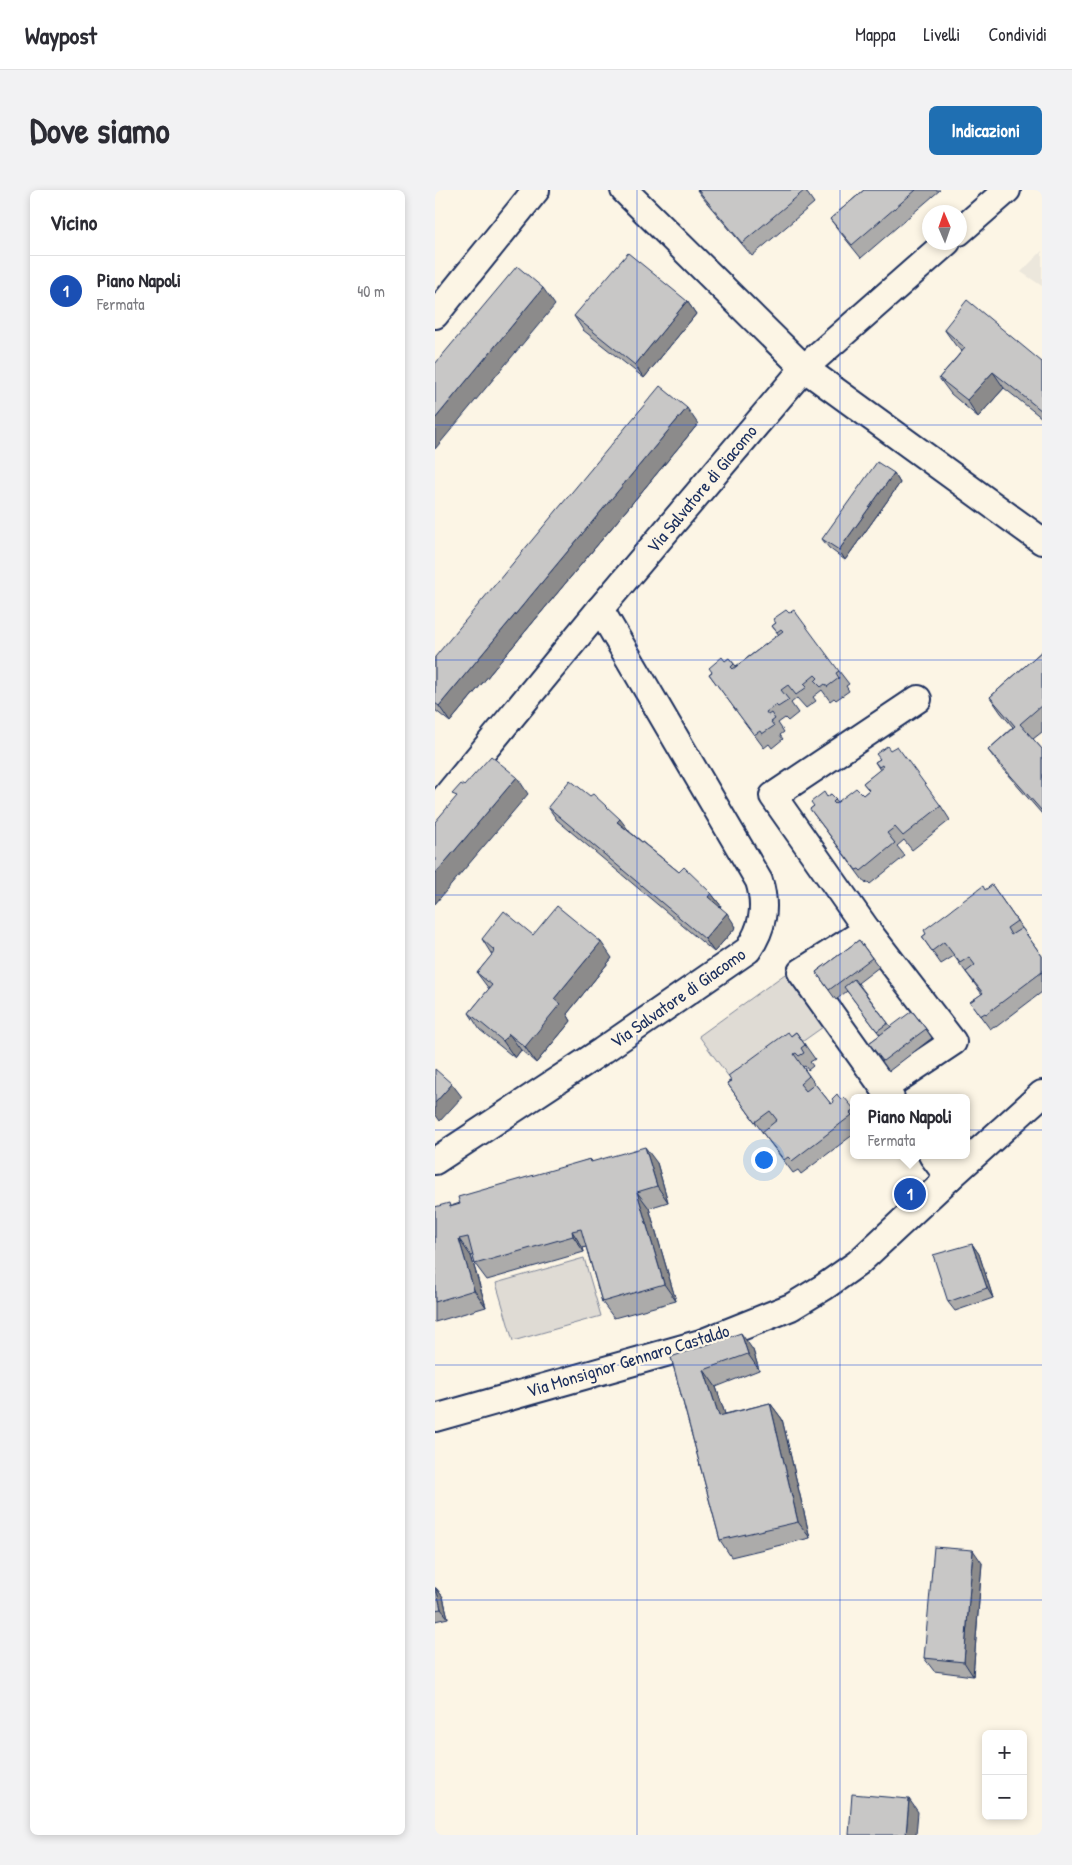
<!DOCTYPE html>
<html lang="it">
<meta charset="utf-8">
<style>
:root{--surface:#fff;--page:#f2f2f3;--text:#2b2b33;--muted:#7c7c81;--line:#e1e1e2;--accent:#1f6fb2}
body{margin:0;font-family:"Patrick Hand",sans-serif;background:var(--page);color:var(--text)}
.controls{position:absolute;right:15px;bottom:15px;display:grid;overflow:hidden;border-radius:8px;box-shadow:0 2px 8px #0003}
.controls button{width:45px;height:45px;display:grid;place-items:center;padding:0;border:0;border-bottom:1px solid var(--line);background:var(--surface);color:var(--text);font:25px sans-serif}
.compass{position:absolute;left:487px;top:15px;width:45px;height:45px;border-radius:50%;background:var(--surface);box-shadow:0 2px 8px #0003;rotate:358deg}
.you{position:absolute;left:328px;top:969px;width:18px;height:18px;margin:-12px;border:4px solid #fff;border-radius:50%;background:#1a73e8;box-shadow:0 0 0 8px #1a73e833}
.badge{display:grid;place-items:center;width:32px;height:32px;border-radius:50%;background:var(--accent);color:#fff;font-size:16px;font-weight:700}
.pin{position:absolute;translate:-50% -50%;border:2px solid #fff;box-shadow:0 1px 5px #0006}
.popup{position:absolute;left:415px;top:904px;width:120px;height:65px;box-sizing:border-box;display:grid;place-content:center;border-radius:8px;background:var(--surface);filter:drop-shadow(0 1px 4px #0005);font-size:16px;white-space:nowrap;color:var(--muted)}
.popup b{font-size:19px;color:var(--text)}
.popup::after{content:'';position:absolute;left:50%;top:100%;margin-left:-10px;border:10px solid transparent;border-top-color:var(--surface)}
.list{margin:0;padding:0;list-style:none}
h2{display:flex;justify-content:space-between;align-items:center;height:65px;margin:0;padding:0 20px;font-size:21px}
h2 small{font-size:16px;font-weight:400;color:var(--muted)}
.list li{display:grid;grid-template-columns:32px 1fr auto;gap:15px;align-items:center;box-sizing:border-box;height:70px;padding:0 20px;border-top:1px solid var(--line)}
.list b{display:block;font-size:19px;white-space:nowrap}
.list p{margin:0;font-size:16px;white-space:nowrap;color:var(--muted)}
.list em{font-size:16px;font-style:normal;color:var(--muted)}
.map{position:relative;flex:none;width:607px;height:1645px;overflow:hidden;border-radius:8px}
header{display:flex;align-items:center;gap:30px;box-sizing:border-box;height:70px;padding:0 25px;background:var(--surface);border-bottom:1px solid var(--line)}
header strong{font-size:24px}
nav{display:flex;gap:28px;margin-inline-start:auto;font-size:18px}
.intro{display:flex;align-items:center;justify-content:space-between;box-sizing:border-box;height:120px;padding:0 30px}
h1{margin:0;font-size:35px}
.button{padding:12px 22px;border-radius:8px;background:var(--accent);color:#fff;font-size:18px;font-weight:700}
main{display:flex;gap:30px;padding:0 30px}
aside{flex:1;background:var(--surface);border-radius:8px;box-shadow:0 2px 8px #0003}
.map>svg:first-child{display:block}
.built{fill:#ece7dc}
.green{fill:#dfdbd4;stroke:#7d8599}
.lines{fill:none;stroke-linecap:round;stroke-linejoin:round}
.minor-casing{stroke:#1b2f5e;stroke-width:30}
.minor{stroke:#fcf5e5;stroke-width:26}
.wall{fill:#acabaa;stroke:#1b2f5e}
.shaded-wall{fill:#8c8b8b;stroke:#1b2f5e}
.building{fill:#c8c7c6;stroke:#1b2f5e}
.grid{fill:none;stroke:#1d4ed8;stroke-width:1;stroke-opacity:0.55}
.labels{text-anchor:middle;stroke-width:4.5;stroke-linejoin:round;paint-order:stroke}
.street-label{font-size:18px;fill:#1b2f5e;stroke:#fcf5e5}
</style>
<header>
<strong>Waypost</strong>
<nav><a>Mappa</a><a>Livelli</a><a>Condividi</a></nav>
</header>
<div class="intro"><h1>Dove siamo</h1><a class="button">Indicazioni</a></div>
<main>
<aside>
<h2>Vicino<small></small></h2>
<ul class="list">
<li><span class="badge" style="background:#1a4fb4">1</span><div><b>Piano Napoli</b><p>Fermata</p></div><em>40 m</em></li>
</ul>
</aside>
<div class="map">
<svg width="607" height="1645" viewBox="0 0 607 1645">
<rect width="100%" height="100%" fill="#fcf5e5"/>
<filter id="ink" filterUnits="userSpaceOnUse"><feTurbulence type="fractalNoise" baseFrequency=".02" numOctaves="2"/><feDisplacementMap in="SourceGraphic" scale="10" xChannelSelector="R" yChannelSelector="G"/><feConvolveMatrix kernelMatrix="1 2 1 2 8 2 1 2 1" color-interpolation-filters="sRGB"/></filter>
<g filter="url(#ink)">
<!-- built -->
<polygon class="built" points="607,61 607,96 586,82"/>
<!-- green -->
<g class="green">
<polygon points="350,784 388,837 302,898 264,846"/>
<polygon points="149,1068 166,1126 78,1151 61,1093"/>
</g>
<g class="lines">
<defs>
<g id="minor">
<polyline points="189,0 369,178 607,351"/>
<polyline points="524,42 572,0"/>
<polyline points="0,125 101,0"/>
<polyline points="0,620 165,419 369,178 512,52"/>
<polyline points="432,740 518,852 449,898"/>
<polyline points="456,908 366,782 432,740 338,606 483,509"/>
<polyline points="497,965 514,988"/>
<path d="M0 971 167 861 313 760C328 738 332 717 324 691L165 419"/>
<polyline points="0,1228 266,1153 356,1117 389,1097 423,1073 514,988 607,904"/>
</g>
</defs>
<!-- minor casing -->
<use href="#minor" class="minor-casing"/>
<!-- minor -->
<use href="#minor" class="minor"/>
</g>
<!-- wall -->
<g class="wall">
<polygon points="262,0 370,0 379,13 317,66 268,8"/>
<polygon points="429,0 505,0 426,68 405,42 395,29"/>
<polygon points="252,111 261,124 209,188 148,140 139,126"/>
<polygon points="509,139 607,172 607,228 569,198 543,227 516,204 504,188 527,161 521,156"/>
<polygon points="263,234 15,532 0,520 0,467"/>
<polygon points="459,283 465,293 410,370 394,358 387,349"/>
<polygon points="341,433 404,481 414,494 411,496 414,501 401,510 399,508 395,511 387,500 378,507 381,511 371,518 362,508 356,513 363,523 353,531 350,528 343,533 349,542 345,545 348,549 337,558 334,554 329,558 274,484 294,468 301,476 344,445 337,436"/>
<polygon points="607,461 607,542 598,549 607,559 607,624 565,576 553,560 578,537 566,523 555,507"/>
<polygon points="445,569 506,616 515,630 477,660 469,650 462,656 470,666 435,694 433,692 430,693 375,619 396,604 403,612 428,605 434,600 428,593 445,580 440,572"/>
<polygon points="113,617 195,642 244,682 276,703 286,716 285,717 301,737 279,762 122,630"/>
<polygon points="557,695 587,738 607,766 607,802 561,837 559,836 555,839 535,812 547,804 519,766 506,774 487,747"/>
<polygon points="98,745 177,768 132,824 136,831 101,873 86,860 80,868 45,840 34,823 54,799 42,783 57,765 47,749"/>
<polygon points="424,750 444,777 423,793 456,837 491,839 497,848 454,881 434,853 445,845 412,801 401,810 381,782"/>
<polygon points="361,842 380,869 375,872 378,876 373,880 370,876 368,877 380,894 396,914 406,910 419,919 419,944 366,984 363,980 358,983 330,946 292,893"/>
<polygon points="155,969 158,972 222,973 233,1012 214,1018 241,1111 179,1128 167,1112 151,1057 148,1058 149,1062 52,1090 40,1074 38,1065 36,1066 51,1117 0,1132 0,1017 16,1016"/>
<polygon points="537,1054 544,1064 558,1108 520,1121 513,1112"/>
<polygon points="318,1160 324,1180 281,1197 290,1224 335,1213 347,1229 375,1348 296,1367 285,1350 236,1167"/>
<polygon points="547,1373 538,1486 499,1481 489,1468"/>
<polygon points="0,1398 1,1398 8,1407 13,1428 0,1431"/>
</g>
<!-- shaded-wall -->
<g class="shaded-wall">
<polygon points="108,98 120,115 0,259 0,229"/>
<polygon points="252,111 261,124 209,188 200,175"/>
<polygon points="558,182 569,198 543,227 532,210"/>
<polygon points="252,218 263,234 15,532 4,516"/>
<polygon points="459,283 465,293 410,370 404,360"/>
<polygon points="82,587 93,604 0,714 0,684"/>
<polygon points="185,629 195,642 182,632"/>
<polygon points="276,703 286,716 283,720 273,707"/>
<polygon points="292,723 301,737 279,762 270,749"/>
<polygon points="166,752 177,768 132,824 136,831 101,873 90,857 119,809"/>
<polygon points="74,844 86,860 80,868 68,851"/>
<polygon points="17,894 27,907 5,931 0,924 0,913"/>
<polygon points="210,957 222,973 233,1012 222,996"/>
<polygon points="202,1002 214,1018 241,1111 229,1094"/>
<polygon points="137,1041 148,1058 149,1062 138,1046"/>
<polygon points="24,1049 36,1066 51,1117 39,1100"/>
<polygon points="537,1054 544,1064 558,1108 552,1098"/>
<polygon points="306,1143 318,1160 324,1180 313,1164"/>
<polygon points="269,1180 281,1197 296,1242 284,1226"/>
<polygon points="335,1213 347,1229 375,1348 363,1332"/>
<polygon points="538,1360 547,1373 538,1486 529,1472"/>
<polygon points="1,1398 8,1407 13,1428 6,1419"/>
<polygon points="474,1609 483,1622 481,1645 471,1645"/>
</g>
<!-- building -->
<g class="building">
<polygon points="263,0 370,0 307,53"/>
<polygon points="429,0 481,0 417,55 395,29"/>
<polygon points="193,63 252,111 200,175 139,126"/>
<polygon points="82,76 108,98 0,229 0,174"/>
<polygon points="532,110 607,172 607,221 558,182 532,210 504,188 530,158 509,139"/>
<polygon points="225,196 252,218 4,516 0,513 0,467"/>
<polygon points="442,272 459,283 404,360 387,349"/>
<polygon points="351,420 354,423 359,420 404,481 401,483 404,488 392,497 390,494 386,497 380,491 383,488 380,485 369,494 372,497 361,505 353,495 346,500 354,510 343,517 341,515 331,522 333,525 336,523 340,529 336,532 339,536 327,544 325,541 319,545 274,484 277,482 274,478 287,467 290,471 294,468 299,474 296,477 298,479 348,441 346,439 342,442 337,436 341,433 338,429"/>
<polygon points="607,461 607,515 585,534 607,559 607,621 553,560 580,536 555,507"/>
<polygon points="452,556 455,560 462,556 506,616 468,646 460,637 452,643 460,653 426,681 424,679 421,680 375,619 379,616 376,612 389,602 392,607 396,604 401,609 398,612 400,614 421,598 428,605 434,600 428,593 448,577 447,575 444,577 440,572 445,569 441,564"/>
<polygon points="56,566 82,587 0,684 0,632 22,606 17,604 26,594 29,596"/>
<polygon points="135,590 155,606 158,604 185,629 182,632 244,682 249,677 276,703 273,707 292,723 270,749 113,617"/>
<polygon points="557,695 582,731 572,738 576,745 587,738 607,766 607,782 551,824 550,823 545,826 535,812 548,803 531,782 540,775 534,767 525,773 509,752 497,761 487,747 491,744 489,740 548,696 550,700"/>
<polygon points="122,716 166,752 119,809 125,814 90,857 74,844 68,851 34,823 57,795 42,783 60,761 47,749 69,721 98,745"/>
<polygon points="424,750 437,768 394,800 381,782"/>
<polygon points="419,789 453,833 442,841 409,797"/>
<polygon points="477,821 491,839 448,871 434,853"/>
<polygon points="353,842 356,846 361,842 370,855 366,858 369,863 364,866 361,863 359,864 374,886 365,894 371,901 380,894 396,914 399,912 397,909 402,904 406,910 409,907 419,919 419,920 415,923 417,925 357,971 353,967 349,970 327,942 342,930 335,921 320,932 292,893 296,891 293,886"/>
<polygon points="0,879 17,894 0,913"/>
<polygon points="210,957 222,996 202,1002 229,1094 167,1112 146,1039 137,1041 138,1046 40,1074 33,1047 24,1049 39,1100 0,1112 0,1017 14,1013 15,1017 25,1014 23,1007 155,969 156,972"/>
<polygon points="537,1054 552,1098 513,1112 498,1065"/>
<polygon points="306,1143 313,1164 269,1180 284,1226 335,1213 363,1332 285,1350 236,1167"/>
<polygon points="499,1357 538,1360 529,1472 489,1468"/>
<polygon points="0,1398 1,1398 6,1419 0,1420"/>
<polygon points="417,1604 474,1609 471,1645 414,1645"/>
</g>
</g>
<!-- grid -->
<path class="grid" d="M202 0V1645M405 0V1645M0 235H607M0 470H607M0 705H607M0 940H607M0 1175H607M0 1410H607"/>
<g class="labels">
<!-- street labels -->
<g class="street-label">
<text transform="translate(267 299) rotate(-50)" y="6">Via Salvatore di Giacomo</text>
<text transform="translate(243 808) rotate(-35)" y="6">Via Salvatore di Giacomo</text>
<text transform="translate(193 1171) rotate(-17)" y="6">Via Monsignor Gennaro Castaldo</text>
</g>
</g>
</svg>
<div class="controls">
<button>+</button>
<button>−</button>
</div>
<svg class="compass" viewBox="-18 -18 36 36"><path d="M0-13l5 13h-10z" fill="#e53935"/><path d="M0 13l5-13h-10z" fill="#7c7c81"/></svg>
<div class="you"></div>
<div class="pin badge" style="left:475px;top:1004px;background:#1a4fb4">1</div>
<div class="popup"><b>Piano Napoli</b>Fermata</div>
</div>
</main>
